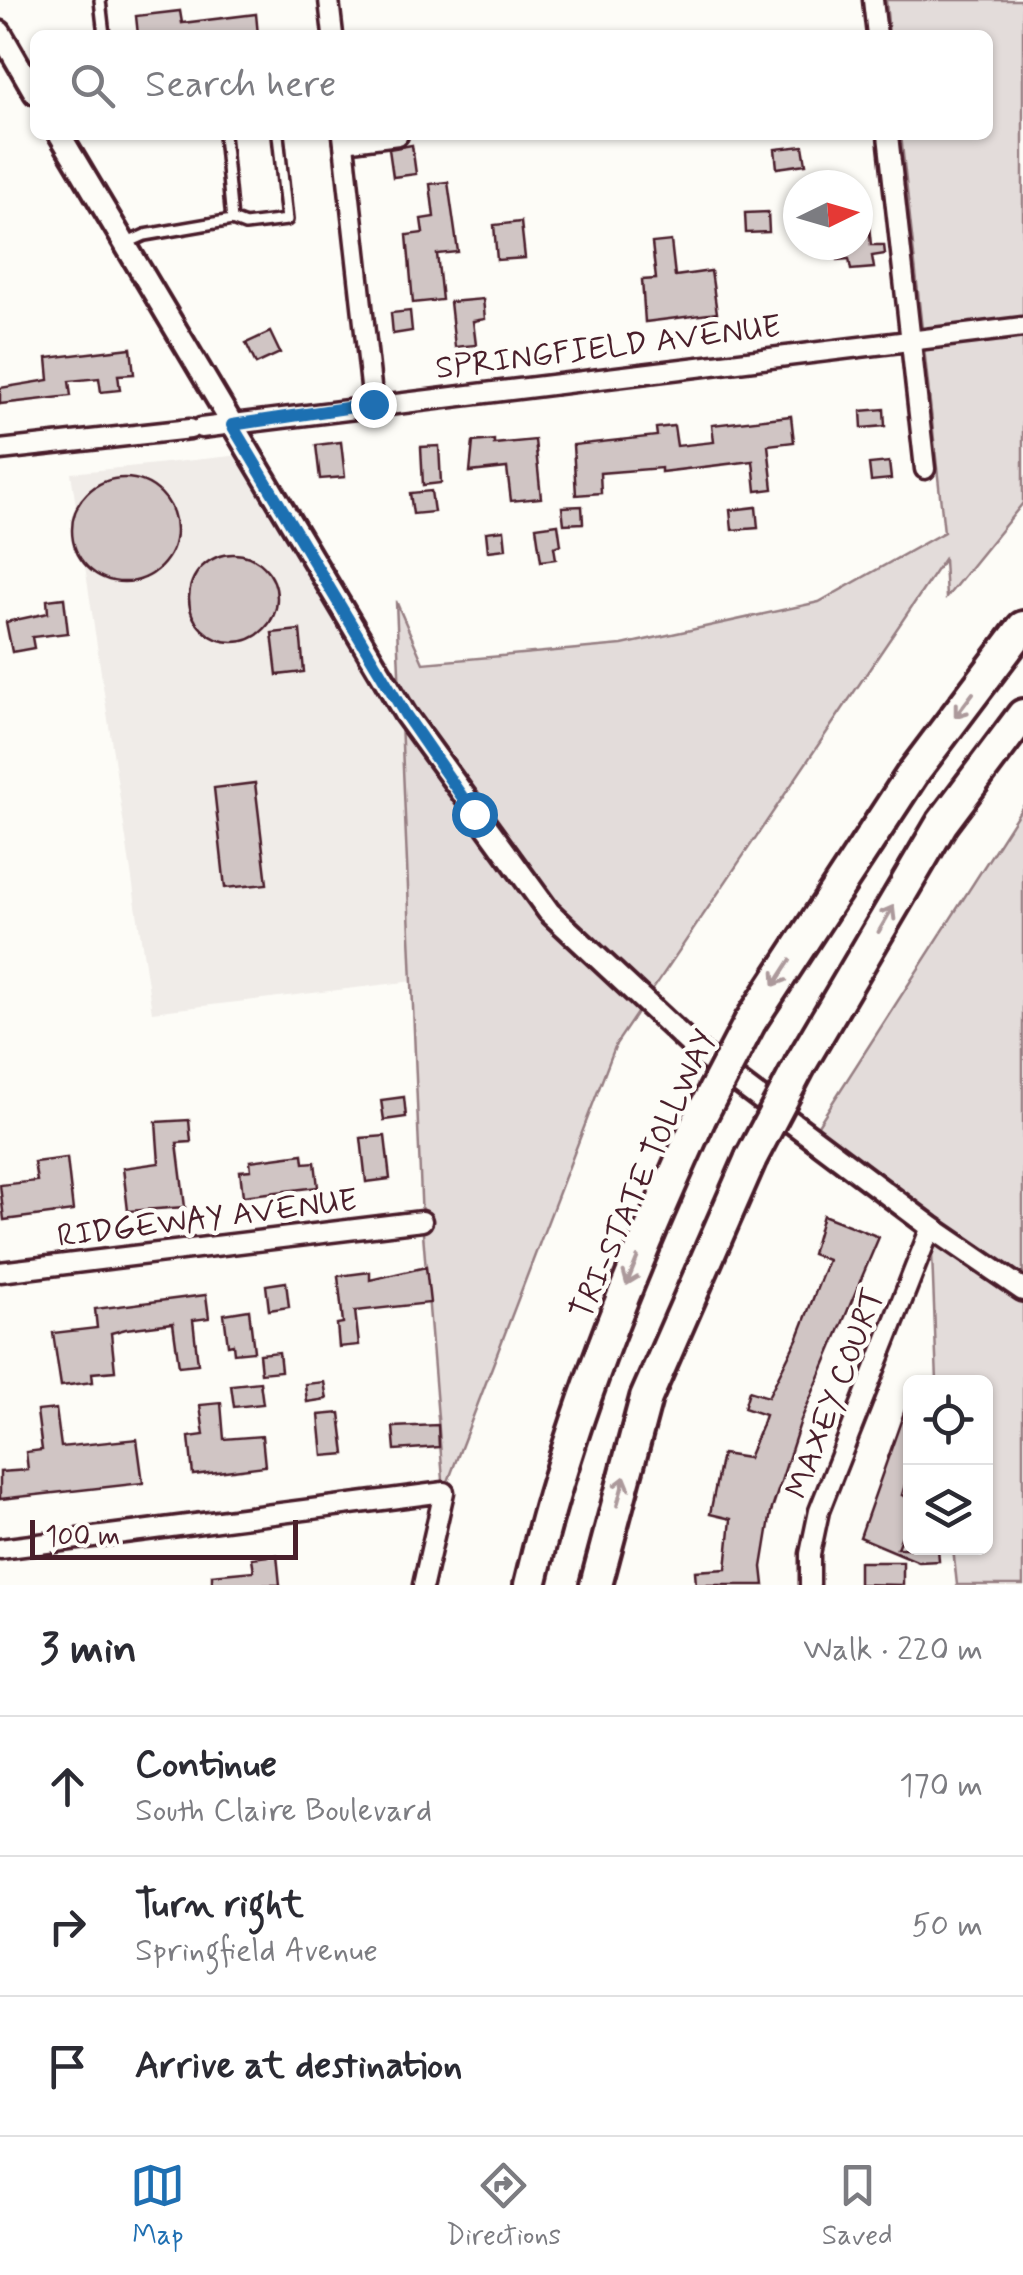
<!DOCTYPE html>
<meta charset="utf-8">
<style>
:root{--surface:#fff;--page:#f7f7f7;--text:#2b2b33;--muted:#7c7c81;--line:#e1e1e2;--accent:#1f6fb2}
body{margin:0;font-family:Mynerve,sans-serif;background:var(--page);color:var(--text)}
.controls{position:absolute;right:30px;bottom:30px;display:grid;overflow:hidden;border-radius:15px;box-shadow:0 2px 8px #0004}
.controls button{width:90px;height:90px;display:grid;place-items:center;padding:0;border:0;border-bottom:2px solid var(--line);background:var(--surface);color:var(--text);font:50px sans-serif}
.compass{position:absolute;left:783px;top:170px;width:90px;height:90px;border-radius:50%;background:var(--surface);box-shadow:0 2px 8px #0004;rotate:85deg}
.scale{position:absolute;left:30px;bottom:25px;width:268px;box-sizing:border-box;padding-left:10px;border:5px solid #4a1f2b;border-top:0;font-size:28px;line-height:35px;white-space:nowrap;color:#4a1f2b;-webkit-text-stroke:8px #fdfcf7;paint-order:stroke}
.stop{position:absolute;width:30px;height:30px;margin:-22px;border:8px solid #1f6fb2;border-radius:50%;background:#fff}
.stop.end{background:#1f6fb2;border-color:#fff;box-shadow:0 2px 10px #0008}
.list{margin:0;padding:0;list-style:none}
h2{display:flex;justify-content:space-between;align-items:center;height:130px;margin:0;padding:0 40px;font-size:42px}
h2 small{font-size:32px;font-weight:400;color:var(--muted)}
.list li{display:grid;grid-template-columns:65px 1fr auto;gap:30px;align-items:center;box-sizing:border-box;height:140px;padding:0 40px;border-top:2px solid var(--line)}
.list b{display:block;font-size:38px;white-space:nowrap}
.list p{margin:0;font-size:32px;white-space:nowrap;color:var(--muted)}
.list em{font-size:32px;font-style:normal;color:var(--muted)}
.icon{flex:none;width:55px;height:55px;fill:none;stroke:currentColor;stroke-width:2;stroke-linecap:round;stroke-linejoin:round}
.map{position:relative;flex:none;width:1023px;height:1585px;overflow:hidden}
.search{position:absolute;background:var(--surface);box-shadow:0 2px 8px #0004;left:30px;right:30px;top:30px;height:110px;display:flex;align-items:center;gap:25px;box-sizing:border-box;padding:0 35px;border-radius:15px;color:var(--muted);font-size:38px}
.sheet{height:550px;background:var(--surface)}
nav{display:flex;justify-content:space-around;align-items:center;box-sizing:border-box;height:140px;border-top:2px solid var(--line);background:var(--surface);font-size:28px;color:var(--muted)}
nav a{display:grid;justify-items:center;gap:5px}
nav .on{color:var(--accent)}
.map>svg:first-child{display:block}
.built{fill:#f0ece8}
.green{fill:#e3dcda;stroke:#967e82;stroke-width:2.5}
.building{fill:#d0c5c4;stroke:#4a1f2b;stroke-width:2.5}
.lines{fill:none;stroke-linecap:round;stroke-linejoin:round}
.service-casing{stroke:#4a1f2b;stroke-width:16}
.minor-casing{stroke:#4a1f2b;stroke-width:25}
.tertiary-casing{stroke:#4a1f2b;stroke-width:28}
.motorway-casing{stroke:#4a1f2b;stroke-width:38}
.service{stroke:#fdfcf7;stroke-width:9}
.minor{stroke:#fdfcf7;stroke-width:18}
.tertiary{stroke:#fdfcf7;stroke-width:20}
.motorway{stroke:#fdfcf7;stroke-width:30}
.motorway-bridge-casing{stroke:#4a1f2b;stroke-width:38;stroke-linecap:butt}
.motorway-bridge{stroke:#fdfcf7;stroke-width:30}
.oneway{stroke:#ac999b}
.route{stroke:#1f6fb2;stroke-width:12}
.labels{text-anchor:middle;stroke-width:9;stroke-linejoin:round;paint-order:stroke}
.street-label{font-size:32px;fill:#4a1f2b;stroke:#fdfcf7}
</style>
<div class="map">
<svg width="1023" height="1585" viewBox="0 0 1023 1585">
<rect width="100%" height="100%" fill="#fdfcf7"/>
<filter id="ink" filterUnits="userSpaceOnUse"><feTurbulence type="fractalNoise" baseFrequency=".01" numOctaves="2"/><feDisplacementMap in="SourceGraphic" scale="20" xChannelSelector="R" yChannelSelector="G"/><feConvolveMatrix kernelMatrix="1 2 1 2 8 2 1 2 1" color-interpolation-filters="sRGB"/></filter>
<g filter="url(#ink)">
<!-- built -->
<polygon class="built" points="241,455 402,722 414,981 152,1012 71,473"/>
<!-- green -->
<g class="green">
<polygon points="886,0 1023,0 1023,503 946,598 944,559 616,1044 444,1492 422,1221 396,601 423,663 622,645 819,602 944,532 901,135 988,135 988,35 889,35"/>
<polygon points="1023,806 1023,1585 957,1585 953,1548 986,1548 986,1382 937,1382 931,1228 811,1136"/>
</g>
<!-- building -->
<g class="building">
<polygon points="180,11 182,23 256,14 258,35 138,35 136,16"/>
<polygon points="412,145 416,174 393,177 389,149"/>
<polygon points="803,146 806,164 777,168 775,149"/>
<polygon points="448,182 458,252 437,254 442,300 413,303 407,235 423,233 421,219 434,217 430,184"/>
<polygon points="768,212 769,232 746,233 745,213"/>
<polygon points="858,215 868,215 871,245 884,245 885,254 872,256 874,268 851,270 849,259 838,260 837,245 858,245"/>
<polygon points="521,222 525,258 497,260 494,225"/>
<polygon points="671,241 675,276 711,271 717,313 645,322 642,280 656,279 652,243"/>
<polygon points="483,299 485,319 473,321 476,345 455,347 450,302"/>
<polygon points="410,311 412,331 393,334 391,313"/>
<polygon points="270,332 280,353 256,364 246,343"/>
<polygon points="131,348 134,374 118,375 120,390 101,392 99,378 69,381 71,396 0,404 0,388 49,380 47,358"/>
<polygon points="884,409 885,426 862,428 861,411"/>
<polygon points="791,416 794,442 768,445 773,489 756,491 753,461 661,472 661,468 600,473 601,493 576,495 573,445 657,436 656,428 674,426 677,446 714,442 712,425"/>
<polygon points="494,440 494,444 535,440 541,498 511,501 507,468 470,472 473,442"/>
<polygon points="341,442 345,477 320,479 316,445"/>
<polygon points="439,446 441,483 423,485 421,447"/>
<polygon points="889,462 891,479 871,481 869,464"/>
<circle cx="124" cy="530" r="52"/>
<polygon points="431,491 434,512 413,514 410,493"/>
<polygon points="582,506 583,523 564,524 562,507"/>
<polygon points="756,507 758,528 732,530 730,510"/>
<polygon points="558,524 561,545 554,547 556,559 541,561 536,527"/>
<polygon points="504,530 506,549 488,551 486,532"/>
<circle cx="233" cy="598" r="44"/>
<polygon points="64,598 68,633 32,637 34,648 12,652 6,622 48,613 47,600"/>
<polygon points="300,630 304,672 277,675 272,633"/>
<polygon points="255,783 267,884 225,888 214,788"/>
<polygon points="404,1097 406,1117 384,1120 381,1100"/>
<polygon points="189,1120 191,1142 177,1143 185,1207 128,1211 123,1168 159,1163 156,1122"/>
<polygon points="385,1136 390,1179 366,1182 361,1138"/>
<polygon points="303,1154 304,1163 315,1162 318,1187 243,1196 240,1171 251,1170 250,1161"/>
<polygon points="67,1158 73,1211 4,1220 0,1185 37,1181 34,1162"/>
<polygon points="823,1215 879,1237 801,1420 771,1512 762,1567 764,1585 696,1585 695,1571 726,1569 731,1519 710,1514 722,1454 748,1458 761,1427 765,1415 744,1408 749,1391 768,1397 798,1337 828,1260 812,1254"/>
<polygon points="426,1267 430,1303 355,1311 359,1345 339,1347 337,1324 343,1323 338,1276 370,1272 370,1280"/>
<polygon points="286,1282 289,1307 269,1310 266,1285"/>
<polygon points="206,1295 209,1318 193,1320 198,1364 179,1366 173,1323 126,1329 111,1333 115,1371 92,1373 93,1382 61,1386 53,1333 97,1328 95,1309"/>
<polygon points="249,1310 254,1351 234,1353 233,1344 228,1345 224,1314"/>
<polygon points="279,1352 281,1371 261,1373 259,1354"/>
<polygon points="260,1382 263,1404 234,1407 231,1385"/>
<polygon points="324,1382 327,1399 307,1402 305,1384"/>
<polygon points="221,1403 224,1439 262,1436 265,1466 193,1475 189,1437 204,1435 200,1405"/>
<polygon points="907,1404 910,1468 902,1495 910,1499 910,1515 897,1548 938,1548 939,1561 919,1562 860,1537"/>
<polygon points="56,1409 61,1447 137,1439 143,1483 0,1499 0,1472 28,1470 26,1452 42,1450 37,1411"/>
<polygon points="340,1413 345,1454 323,1456 319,1415"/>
<polygon points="438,1425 439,1447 395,1450 393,1427"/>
<polygon points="277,1555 280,1585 212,1585 212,1575 254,1571 252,1558"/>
<polygon points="859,1562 903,1562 903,1585 859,1584"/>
</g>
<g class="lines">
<defs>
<g id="service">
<polyline points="100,0 104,35"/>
<polyline points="224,135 232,220"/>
<polyline points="127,243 145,235 232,220 245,225 287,220 278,135"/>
</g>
<g id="minor">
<polyline points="329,0 333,35"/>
<polyline points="873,0 877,35"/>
<polyline points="343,135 373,404"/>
<polyline points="888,135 925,469"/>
<polyline points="344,142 398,135"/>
<polyline points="201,428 1023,327"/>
<polyline points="0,450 190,429"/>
<polyline points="0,1272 422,1221"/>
<polyline points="0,1549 444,1492 423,1585"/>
<polyline points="810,1585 810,1554 819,1511 931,1227"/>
</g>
<g id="tertiary">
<polyline points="0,32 35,93"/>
<polyline points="60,135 405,714 549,912 701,1054 931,1227 1023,1290"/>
</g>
<g id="motorway">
<polyline points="750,1022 913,773 1023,627"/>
<polyline points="801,1063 942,823 1023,715"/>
<path d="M530 1585C568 1422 631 1270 700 1118"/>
<polyline points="596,1585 646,1398 751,1158"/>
</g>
</defs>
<!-- service casing -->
<use href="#service" class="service-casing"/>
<!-- minor casing -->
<use href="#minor" class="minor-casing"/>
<!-- tertiary casing -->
<use href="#tertiary" class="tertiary-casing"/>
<!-- motorway casing -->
<use href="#motorway" class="motorway-casing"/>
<!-- service -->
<use href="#service" class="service"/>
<!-- minor -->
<use href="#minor" class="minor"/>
<!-- tertiary -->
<use href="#tertiary" class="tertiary"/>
<!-- motorway -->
<use href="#motorway" class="motorway"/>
<defs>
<g id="motorway-bridge">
<polyline points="700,1118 750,1022"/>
<polyline points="751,1158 801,1063"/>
</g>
</defs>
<!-- motorway-bridge casing -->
<use href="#motorway-bridge" class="motorway-bridge-casing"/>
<!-- motorway-bridge -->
<use href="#motorway-bridge" class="motorway-bridge"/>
</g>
<!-- one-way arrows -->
<defs><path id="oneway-shaft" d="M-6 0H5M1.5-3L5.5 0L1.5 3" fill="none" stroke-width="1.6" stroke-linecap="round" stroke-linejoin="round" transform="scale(2.5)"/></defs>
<g class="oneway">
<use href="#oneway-shaft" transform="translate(964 705) rotate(127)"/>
<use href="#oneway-shaft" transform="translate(886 919) rotate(-60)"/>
<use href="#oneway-shaft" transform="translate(782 973) rotate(123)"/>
<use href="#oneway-shaft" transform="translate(632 1271) rotate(112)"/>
<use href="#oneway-shaft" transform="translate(621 1491) rotate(-75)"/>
</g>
</g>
<g class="lines" filter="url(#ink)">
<!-- route -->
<polyline class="route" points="373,404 232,425 405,714 474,814"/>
</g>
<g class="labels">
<!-- street labels -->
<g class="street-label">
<text transform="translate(608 346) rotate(-7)" y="11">SPRINGFIELD AVENUE</text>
<text transform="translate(642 1174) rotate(-66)" y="11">TRI-STATE TOLLWAY</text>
<text transform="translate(207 1217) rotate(-7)" y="11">RIDGEWAY AVENUE</text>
<text transform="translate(834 1393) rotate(-69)" y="11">MAXEY COURT</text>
</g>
</g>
</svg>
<div class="controls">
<button><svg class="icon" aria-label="locate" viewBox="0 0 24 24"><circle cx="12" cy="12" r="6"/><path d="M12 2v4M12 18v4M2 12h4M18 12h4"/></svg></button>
<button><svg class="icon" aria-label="layers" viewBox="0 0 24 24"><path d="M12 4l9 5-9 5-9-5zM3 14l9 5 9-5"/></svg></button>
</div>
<svg class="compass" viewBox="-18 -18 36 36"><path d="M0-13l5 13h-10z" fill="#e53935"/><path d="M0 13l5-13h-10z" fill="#7c7c81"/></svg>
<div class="scale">100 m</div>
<div class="stop" style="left:474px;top:814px"></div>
<div class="stop end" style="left:373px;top:404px"></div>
<div class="search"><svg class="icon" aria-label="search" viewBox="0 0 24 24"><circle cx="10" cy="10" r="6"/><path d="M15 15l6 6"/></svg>Search here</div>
</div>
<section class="sheet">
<h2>3 min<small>Walk · 220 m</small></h2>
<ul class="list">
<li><svg class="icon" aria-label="ahead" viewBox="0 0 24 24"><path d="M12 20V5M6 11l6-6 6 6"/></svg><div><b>Continue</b><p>South Claire Boulevard</p></div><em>170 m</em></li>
<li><svg class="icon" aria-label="right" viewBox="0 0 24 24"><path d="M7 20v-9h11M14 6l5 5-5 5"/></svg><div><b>Turn right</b><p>Springfield Avenue</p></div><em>50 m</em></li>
<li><svg class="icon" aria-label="arrive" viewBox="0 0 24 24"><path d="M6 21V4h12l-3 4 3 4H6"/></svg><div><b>Arrive at destination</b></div></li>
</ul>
</section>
<nav>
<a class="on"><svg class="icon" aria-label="map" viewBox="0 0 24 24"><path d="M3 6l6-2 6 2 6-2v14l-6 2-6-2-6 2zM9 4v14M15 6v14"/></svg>Map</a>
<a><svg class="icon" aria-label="directions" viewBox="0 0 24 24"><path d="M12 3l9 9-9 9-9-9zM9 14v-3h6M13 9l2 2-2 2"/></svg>Directions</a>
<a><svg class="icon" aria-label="saved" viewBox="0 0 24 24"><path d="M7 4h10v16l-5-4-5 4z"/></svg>Saved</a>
</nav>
